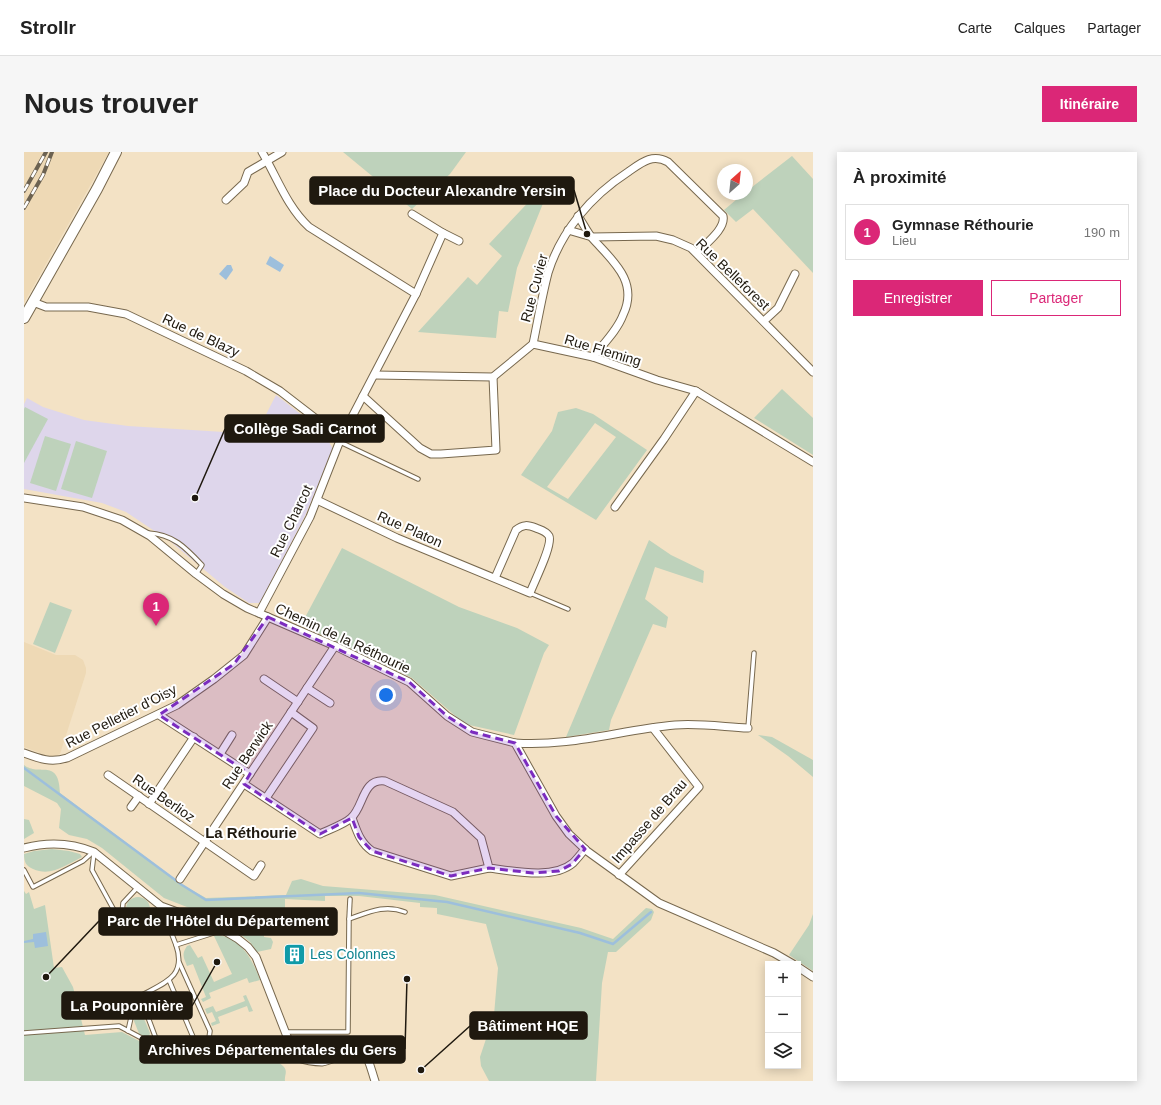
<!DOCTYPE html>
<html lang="fr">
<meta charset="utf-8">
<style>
:root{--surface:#fff;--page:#f6f6f6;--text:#222;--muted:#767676;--line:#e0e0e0;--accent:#db2777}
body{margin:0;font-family:Helvetica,sans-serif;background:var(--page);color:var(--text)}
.controls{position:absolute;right:12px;bottom:12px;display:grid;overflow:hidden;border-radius:0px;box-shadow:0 2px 10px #0003}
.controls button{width:36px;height:36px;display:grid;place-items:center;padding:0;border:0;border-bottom:1px solid var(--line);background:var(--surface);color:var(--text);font:20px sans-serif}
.compass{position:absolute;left:693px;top:12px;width:36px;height:36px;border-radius:50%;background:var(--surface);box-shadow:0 2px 10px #0003;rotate:27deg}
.you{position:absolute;left:362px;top:543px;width:14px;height:14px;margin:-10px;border:3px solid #fff;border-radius:50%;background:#1a73e8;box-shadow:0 0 0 6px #1a73e833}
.badge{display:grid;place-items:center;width:26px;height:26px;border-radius:50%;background:var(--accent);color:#fff;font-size:13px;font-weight:700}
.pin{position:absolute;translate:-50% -33px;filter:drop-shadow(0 1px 2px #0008)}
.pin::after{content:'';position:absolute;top:21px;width:14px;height:12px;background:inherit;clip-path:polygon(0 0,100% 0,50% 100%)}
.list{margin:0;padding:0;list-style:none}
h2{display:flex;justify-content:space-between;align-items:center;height:52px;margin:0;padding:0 16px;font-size:17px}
h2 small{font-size:13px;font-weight:400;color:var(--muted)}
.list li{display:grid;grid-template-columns:26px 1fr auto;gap:12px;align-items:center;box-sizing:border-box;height:56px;margin:0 8px 8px;padding:0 8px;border:1px solid var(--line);border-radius:0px}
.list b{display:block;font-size:15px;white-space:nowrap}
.list p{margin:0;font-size:13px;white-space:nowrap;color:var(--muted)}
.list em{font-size:13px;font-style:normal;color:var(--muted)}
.actions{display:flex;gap:8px;padding:12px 16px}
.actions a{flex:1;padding:9px 0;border:1px solid var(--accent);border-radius:0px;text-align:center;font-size:14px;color:var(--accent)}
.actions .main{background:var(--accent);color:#fff}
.icon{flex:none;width:22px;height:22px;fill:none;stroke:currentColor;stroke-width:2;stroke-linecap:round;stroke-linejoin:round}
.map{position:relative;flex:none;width:789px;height:929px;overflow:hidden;border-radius:0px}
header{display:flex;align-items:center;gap:24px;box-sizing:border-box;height:56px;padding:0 20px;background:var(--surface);border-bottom:1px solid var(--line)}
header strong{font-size:19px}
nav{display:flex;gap:22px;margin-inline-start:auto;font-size:14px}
.intro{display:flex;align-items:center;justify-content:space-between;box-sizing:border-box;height:96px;padding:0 24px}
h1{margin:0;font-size:28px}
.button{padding:10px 18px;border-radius:0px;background:var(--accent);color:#fff;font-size:14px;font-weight:700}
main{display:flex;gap:24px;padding:0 24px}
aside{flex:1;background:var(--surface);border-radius:0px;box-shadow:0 2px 10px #0003}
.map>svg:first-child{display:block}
.built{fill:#eed9b5}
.education{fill:#ded6eb}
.green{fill:#bed2bb;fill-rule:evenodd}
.water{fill:#9dbfdc}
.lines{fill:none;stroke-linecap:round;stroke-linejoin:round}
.stream{stroke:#9dbfdc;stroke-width:2.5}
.lane-casing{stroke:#77684e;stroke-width:5.5}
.street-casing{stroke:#77684e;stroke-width:9}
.secondary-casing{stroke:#77684e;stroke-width:12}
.lane{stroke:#fff;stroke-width:3.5}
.street{stroke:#fff;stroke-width:7}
.secondary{stroke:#fff;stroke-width:10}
.rail-casing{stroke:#6c6251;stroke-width:4}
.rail{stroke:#fff;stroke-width:2.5;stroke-dasharray:8;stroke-linecap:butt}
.marked{fill:#7b2cbf;fill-opacity:0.2;stroke:#7b2cbf;stroke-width:3;stroke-dasharray:8 5;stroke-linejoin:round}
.labels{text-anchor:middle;stroke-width:4;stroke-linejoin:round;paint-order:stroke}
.street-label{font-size:14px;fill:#1f190f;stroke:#fff}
.culture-label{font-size:14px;fill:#0d838f;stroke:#fff;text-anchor:start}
.neighbourhood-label{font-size:15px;font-weight:bold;fill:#1f190f;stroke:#fff}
.leader{fill:none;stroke:#1f190f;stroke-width:1.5}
.callout-dot{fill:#1f190f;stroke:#fff;stroke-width:1.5}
.callout{fill:#1f190f;stroke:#1f190f;stroke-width:1.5}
.callout-label{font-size:15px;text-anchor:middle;font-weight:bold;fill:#fff}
</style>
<header>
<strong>Strollr</strong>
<nav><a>Carte</a><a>Calques</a><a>Partager</a></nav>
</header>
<div class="intro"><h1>Nous trouver</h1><a class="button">Itinéraire</a></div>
<main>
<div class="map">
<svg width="789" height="929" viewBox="0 0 789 929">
<rect width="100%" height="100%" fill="#f3e2c5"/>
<!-- built -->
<g class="built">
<polygon points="0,0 85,0 0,151"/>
<polygon points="0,490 32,503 51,503 59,508 62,516 62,521 36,602 31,604 24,604 0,595"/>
</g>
<!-- education -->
<polygon class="education" points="252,243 292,274 294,277 294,283 299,288 305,290 309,297 281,364 238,447 235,451 225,451 201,435 147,390 102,360 78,351 0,337 0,252 3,246 19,255 60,268 104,274 232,282"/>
<!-- green -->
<g class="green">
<polygon points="319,0 442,0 426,22 388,57"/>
<polygon points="768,4 789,27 789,121 729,57 712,70 700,58 719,42 723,42 723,39"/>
<polygon points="515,39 522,44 493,116 484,160 475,159 472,186 394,180 444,125 453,133 478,104 465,92"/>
<polygon points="758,237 789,266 789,303 730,266"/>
<polygon points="1,255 24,267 0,311 0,257"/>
<path d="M552 256 569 262 623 298 572 368 497 323 528 279 534 260ZM571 271 592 285 544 347 523 335Z"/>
<polygon points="21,284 47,292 32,339 6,331"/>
<polygon points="52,289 83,299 68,346 37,337"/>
<polygon points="625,388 647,403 680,419 679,431 631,415 621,447 644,465 642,476 629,472 587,568 585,578 542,585"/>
<polygon points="318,396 435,455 493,476 525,493 520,501 490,583 445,573 437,569 388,526 277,473"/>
<polygon points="26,450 48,458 31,501 9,492"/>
<polygon points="734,583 748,585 789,608 789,625 764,604"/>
<path d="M0 613C15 625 35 605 36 641L159 733 182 746 262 743 268 729 277 727 299 734 411 743 557 776 589 787 622 756 628 757 630 760 627 768 592 800H584L578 831 572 929H465L457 914 456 905 470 863 474 816 462 772 413 762V756L396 755V751L335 744H301V749L261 747V758L259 760 240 763V785L247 786 249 790 247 797 233 800 226 790 201 770 140 746 78 696 63 687 45 683 35 676 37 657 33 651 0 634Z"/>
<polygon points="0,667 5,668 10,681 0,687"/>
<path d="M28 697 45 699 56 702 58 705C42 713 27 725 9 717 2 714 0 710 0 702L10 699Z"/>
<path d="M0 739 2 742 5 740 10 757 21 753 30 816 38 815 49 835 61 883 98 880 138 901 176 906 174 903 176 899 191 894C212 916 249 900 260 915 264 920 260 924 261 929H0Z"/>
<circle cx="114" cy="757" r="12"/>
<polygon points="789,762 789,819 765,803 785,773"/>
<path d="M192 783C216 784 229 808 236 828L225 831 223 826 185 841 187 846 179 850 177 847 182 845 169 812 163 814C160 806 157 803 163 794L166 793 174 806 178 804 190 830 208 822 190 784Z"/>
<polygon points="222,843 229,859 225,860 223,854 194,865 196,871 188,874 187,871 192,869 188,860 183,862 181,857 189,854 192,860 221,849 219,844"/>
<polygon points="115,855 126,881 125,885 116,884 110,869 112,856"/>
</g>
<!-- water -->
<g class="water">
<polygon points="246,104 260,113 256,120 242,112"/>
<polygon points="203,113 207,113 209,118 202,128 195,122"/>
<polygon points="22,780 24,794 11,796 10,790 0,791 0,789 9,787 9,782"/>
</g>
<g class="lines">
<!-- stream -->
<polyline class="stream" points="0,616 158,733 182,748 335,741 423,750 556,781 589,792 627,760"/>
<defs>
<g id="lane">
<polyline points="316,290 394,327"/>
<path d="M124 381C149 382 162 396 178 413L172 422"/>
<polyline points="506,441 544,457"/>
<polyline points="724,576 730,501"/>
<polyline points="70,701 68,718 91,760 101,767"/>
<polyline points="0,718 9,735 59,709 69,700"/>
<path d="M113 736 99 751C97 764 103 771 115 773L126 768 137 754 152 793"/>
<polyline points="325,767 326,747"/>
<polyline points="145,828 172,892"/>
<polyline points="104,879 110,852 116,844"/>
<path d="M261 880H324L325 767C345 760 361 752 381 760"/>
<path d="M0 881 95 874 125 890 128 889 131 884 116 844C140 831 163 825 152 793L199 778"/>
<polyline points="125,890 144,897 182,889 185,886 186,879 155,810"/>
</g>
<g id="street">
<polyline points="202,48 220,31 224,20 258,0"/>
<polyline points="388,62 419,81 392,142"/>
<path d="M554 64C559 71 563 80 569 87 589 109 615 130 599 163 593 179 579 192 569 205"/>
<polyline points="544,78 568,85 632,84 649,88 667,96 789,220"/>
<polyline points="419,81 435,89"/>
<polyline points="9,150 22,155 64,155 102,162 222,219 256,239 317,286"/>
<polyline points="740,169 754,156 771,122"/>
<path d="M509 192C514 168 518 144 524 121 537 79 567 44 604 20 617 11 628 1 644 10L699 64C702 77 681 92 673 101"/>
<polyline points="351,223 469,225 509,192 569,205 633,228 672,239 789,310"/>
<polyline points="339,244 396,296 407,302 417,302 472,298 469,225"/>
<polyline points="0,346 59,355 98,368 126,384 172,422 199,442 223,456 311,494 385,530 423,564 448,580 491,591 532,664 545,682 563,699 635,751 750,801 769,812"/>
<path d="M293 348 373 386 506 441C510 430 529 393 525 384 522 379 517 378 512 376 504 373 499 372 492 378L471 426"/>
<polyline points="591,355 640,287 672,239"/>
<path d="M235 461 286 365 317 286 392 142 285 75C263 55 253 25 238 0"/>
<polyline points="240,527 274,550"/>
<polyline points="283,536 306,551"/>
<polyline points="135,563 226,622"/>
<path d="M491 591C545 595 597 578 651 573 675 571 701 575 724 576"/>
<path d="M0 601C16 607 27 611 43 606L153 553 190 527 220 503 244 465"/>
<polyline points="196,602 208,583"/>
<polyline points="84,623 230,724 237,713"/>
<path d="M220 632 296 682C304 678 321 672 327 666 340 655 338 626 361 629L429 660 457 686 465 716C489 719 529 728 549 711 553 707 557 702 561 697"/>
<polyline points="242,646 289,576 267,560"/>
<polyline points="125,652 170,585"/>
<polyline points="107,655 115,644"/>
<path d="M328 666C333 679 336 691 348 699L427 724 465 716"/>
<path d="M0 696C23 690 48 691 70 700L137 754 192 774 214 787 224 795 232 805 271 905C280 908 289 910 298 910 310 909 331 893 339 900 345 905 348 921 351 929"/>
<polyline points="595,723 675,635 629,576"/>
<polyline points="156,727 311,494"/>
<polyline points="774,815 789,825"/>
</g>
<polyline id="secondary" points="0,166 73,37 92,0"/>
</defs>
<!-- lane casing -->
<use href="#lane" class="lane-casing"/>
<!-- street casing -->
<use href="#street" class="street-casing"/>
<!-- secondary casing -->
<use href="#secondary" class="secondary-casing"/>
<!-- lane -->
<use href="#lane" class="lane"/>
<!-- street -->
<use href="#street" class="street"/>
<!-- secondary -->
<use href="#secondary" class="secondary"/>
<defs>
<g id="rail">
<polyline points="0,39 22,0"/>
<polyline points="0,56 19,23 28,0"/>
</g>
</defs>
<!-- rail casing -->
<use href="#rail" class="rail-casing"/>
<!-- rail -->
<use href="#rail" class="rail"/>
</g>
<!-- marked area -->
<path class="marked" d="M244 465 385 530 423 564 448 580 491 591 532 664 561 697 548 712 535 719 509 721 465 716 427 724 348 699 335 685 328 666 296 682 220 632 226 622 135 563 210 512Z"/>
<!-- icons -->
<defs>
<symbol id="building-square" viewBox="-11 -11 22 22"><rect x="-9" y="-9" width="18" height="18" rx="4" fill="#0f9aa8" stroke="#fff"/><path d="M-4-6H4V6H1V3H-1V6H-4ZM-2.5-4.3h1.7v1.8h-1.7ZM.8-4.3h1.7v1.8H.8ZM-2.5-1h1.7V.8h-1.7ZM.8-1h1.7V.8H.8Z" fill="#fff"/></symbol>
</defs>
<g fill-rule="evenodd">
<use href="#building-square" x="258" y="790" width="25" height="25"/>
</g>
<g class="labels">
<!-- street labels -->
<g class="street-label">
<text transform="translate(709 122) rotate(44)" y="5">Rue Belleforest</text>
<text transform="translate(510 136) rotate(-75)" y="5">Rue Cuvier</text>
<text transform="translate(177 183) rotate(25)" y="5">Rue de Blazy</text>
<text transform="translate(579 198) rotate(17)" y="5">Rue Fleming</text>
<text transform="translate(267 369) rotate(-64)" y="5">Rue Charcot</text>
<text transform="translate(386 377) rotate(24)" y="5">Rue Platon</text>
<text transform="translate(319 486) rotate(25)" y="5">Chemin de la Réthourie</text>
<text transform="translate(97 564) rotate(-27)" y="5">Rue Pelletier d'Oisy</text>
<text transform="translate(223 603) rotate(-56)" y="5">Rue Berwick</text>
<text transform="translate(140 646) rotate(35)" y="5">Rue Berlioz</text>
<text transform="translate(625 669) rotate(-49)" y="5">Impasse de Brau</text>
</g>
<!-- culture labels -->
<g class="culture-label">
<text x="286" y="807">Les Colonnes</text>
</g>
<!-- neighbourhood labels -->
<g class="neighbourhood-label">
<text x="227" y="686">La Réthourie</text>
</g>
</g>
<!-- callouts -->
<path class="leader" d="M563 82L550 38M171 346L201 277M22 825L75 769M193 810L168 854M397 918L446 874M383 827L381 897"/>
<g class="callout-dot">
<circle cx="563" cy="82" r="4"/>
<circle cx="171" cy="346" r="4"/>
<circle cx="22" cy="825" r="4"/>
<circle cx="193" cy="810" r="4"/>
<circle cx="397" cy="918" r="4"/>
<circle cx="383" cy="827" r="4"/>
</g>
<g class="callout">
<rect x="286" y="25" width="264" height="27" rx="4"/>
<rect x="201" y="263" width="159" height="27" rx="4"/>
<rect x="75" y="756" width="238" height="27" rx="4"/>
<rect x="38" y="840" width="130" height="27" rx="4"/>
<rect x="446" y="860" width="117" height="27" rx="4"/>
<rect x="116" y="884" width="265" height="27" rx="4"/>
</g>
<g class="callout-label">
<text x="418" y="44">Place du Docteur Alexandre Yersin</text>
<text x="281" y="282">Collège Sadi Carnot</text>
<text x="194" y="774">Parc de l'Hôtel du Département</text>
<text x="103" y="859">La Pouponnière</text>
<text x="504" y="879">Bâtiment HQE</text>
<text x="248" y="903">Archives Départementales du Gers</text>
</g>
</svg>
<div class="controls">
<button>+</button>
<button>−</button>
<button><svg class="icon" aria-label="layers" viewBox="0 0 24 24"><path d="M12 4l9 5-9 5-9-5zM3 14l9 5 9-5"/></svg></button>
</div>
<svg class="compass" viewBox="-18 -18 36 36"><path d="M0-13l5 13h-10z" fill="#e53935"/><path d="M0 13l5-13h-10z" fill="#767676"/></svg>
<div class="you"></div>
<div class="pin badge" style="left:132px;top:474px">1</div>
</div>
<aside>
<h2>À proximité<small></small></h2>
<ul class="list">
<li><span class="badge">1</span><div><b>Gymnase Réthourie</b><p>Lieu</p></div><em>190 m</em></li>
</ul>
<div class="actions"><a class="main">Enregistrer</a><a>Partager</a></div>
</aside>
</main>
